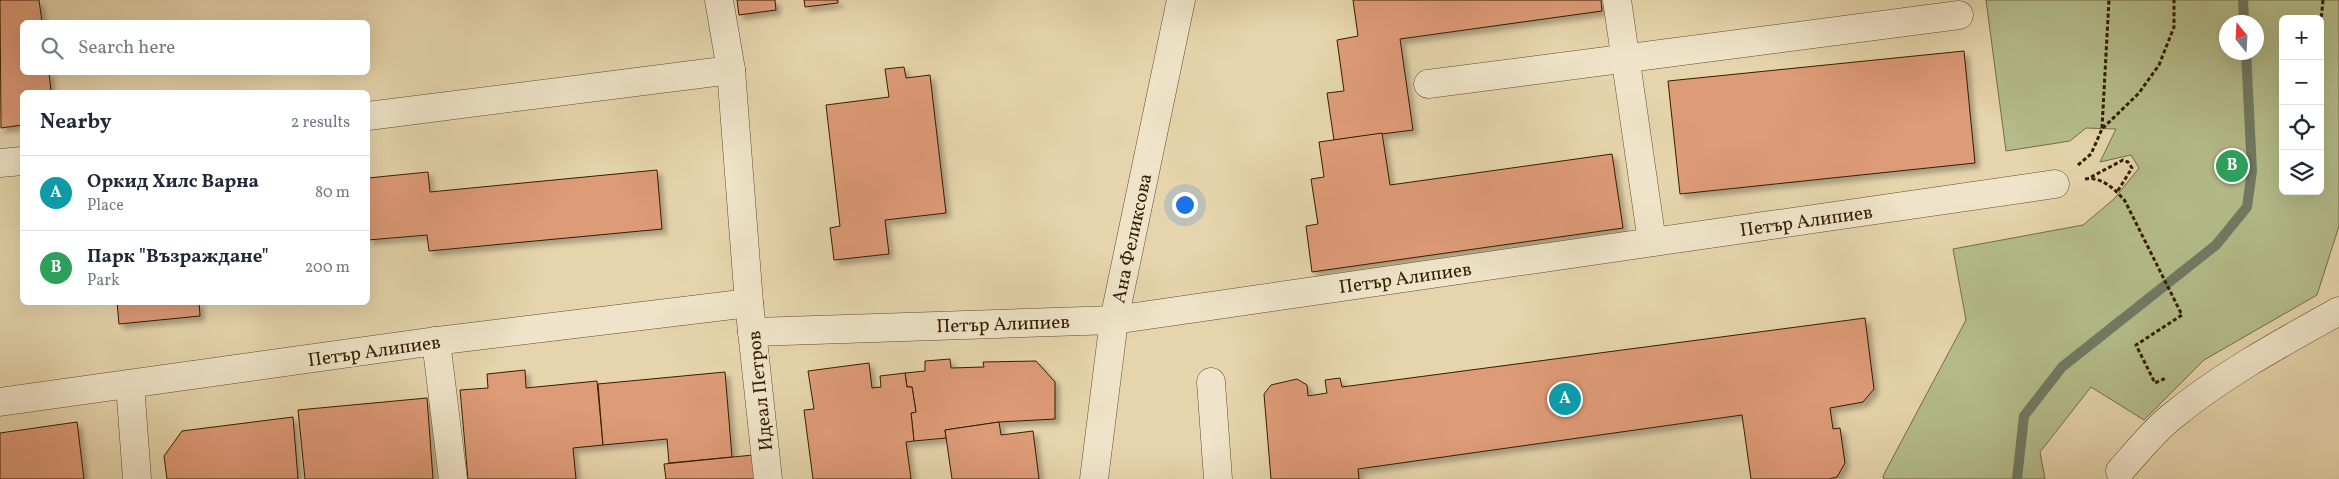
<!DOCTYPE html>
<meta charset="utf-8">
<style>
:root{--surface:#fff;--page:#f2f2f3;--text:#1f2937;--muted:#747a83;--line:#e0e1e3;--accent:#7c3aed}
body{margin:0;font-family:Vollkorn,serif;background:var(--page);color:var(--text)}
.controls{position:absolute;right:15px;top:15px;display:grid;overflow:hidden;border-radius:8px;box-shadow:0 5px 20px #0002}
.controls button{width:45px;height:45px;display:grid;place-items:center;padding:0;border:0;border-bottom:1px solid var(--line);background:var(--surface);color:var(--text);font:25px sans-serif}
.compass{position:absolute;left:2219px;top:15px;width:45px;height:45px;border-radius:50%;background:var(--surface);box-shadow:0 5px 20px #0002;rotate:342deg}
.you{position:absolute;left:1184px;top:204px;width:18px;height:18px;margin:-12px;border:4px solid #fff;border-radius:50%;background:#1a73e8;box-shadow:0 0 0 8px #1a73e833}
.badge{display:grid;place-items:center;width:32px;height:32px;border-radius:50%;background:var(--accent);color:#fff;font-size:16px;font-weight:700}
.pin{position:absolute;translate:-50% -50%;border:2px solid #fff;box-shadow:0 1px 5px #0006}
.list{margin:0;padding:0;list-style:none}
h2{display:flex;justify-content:space-between;align-items:center;height:65px;margin:0;padding:0 20px;font-size:21px}
h2 small{font-size:16px;font-weight:400;color:var(--muted)}
.list li{display:grid;grid-template-columns:32px 1fr auto;gap:15px;align-items:center;box-sizing:border-box;height:75px;padding:0 20px;border-top:1px solid var(--line)}
.list b{display:block;font-size:19px;white-space:nowrap}
.list p{margin:0;font-size:16px;white-space:nowrap;color:var(--muted)}
.list em{font-size:16px;font-style:normal;color:var(--muted)}
.icon{flex:none;width:28px;height:28px;fill:none;stroke:currentColor;stroke-width:2;stroke-linecap:round;stroke-linejoin:round}
.map{position:relative;flex:none;width:2339px;height:479px;overflow:hidden}
.search{position:absolute;background:var(--surface);box-shadow:0 5px 20px #0002;left:20px;top:20px;width:350px;height:55px;display:flex;align-items:center;gap:12px;box-sizing:border-box;padding:0 18px;border-radius:8px;color:var(--muted);font-size:19px}
.panel{position:absolute;background:var(--surface);box-shadow:0 5px 20px #0002;left:20px;top:90px;width:350px;height:215px;border-radius:8px}
.map>svg:first-child{display:block}
.green{fill:#b4bd8a;stroke:#746d45;fill-rule:evenodd}
.lines{fill:none;stroke-linecap:round;stroke-linejoin:round}
.stream{stroke:#707b63;stroke-width:10}
.building{fill:#de9b78;stroke:#351d00;filter:url(#shadow)}
.minor-casing{stroke:#614b2b;stroke-width:29}
.path{stroke:#351d00;stroke-width:3;stroke-dasharray:4 2.5;stroke-linecap:butt}
.minor{stroke:#efe4c9;stroke-width:28}
.labels{text-anchor:middle;stroke-width:4;stroke-linejoin:round;paint-order:stroke}
.street-label{font-size:19px;fill:#351d00;stroke:#efe4c9}
</style>
<div class="map">
<svg width="2339" height="479" viewBox="0 0 2339 479">
<defs>
<filter id="shadow"><feDropShadow dx="4.5" dy="4.5" stdDeviation="2.5" flood-color="#0004"/></filter>
</defs>
<rect width="100%" height="100%" fill="#e6d5ac"/>
<filter id="stains"><feTurbulence type="fractalNoise" baseFrequency=".004" numOctaves="4"/><feColorMatrix values="0 0 0 0 .2 0 0 0 0 .09 0 0 0 0 .02 0 0 0 .5 -.17"/></filter>
<radialGradient id="worn" r=".72"><stop offset=".6" stop-color="#630" stop-opacity="0"/><stop offset="1" stop-color="#630" stop-opacity=".3"/></radialGradient>
<!-- green -->
<path class="green" d="M1986 0H2339V226L2317 295 2204 360 2144 420 2091 387 2040 452 2045 479H1884L1883 476 1966 320 1953 249 2083 225 2114 199 2139 168 2131 155 2100 162 2116 129 2086 128 2070 141 2006 151ZM2283 19H2320V191H2283ZM2226 22H2256V52H2226Z"/>
<g class="lines">
<!-- stream -->
<g class="stream">
<polyline points="2243,0 2244,22"/>
<polyline points="2017,479 2024,416 2062,367 2216,245 2247,207 2252,171 2246,52"/>
</g>
</g>
<!-- building -->
<g class="building">
<polygon points="0,0 39,0 42,22 22,22 22,72 49,72 51,92 22,92 22,125 1,128"/>
<polygon points="737,0 775,0 776,10 739,15"/>
<polygon points="804,0 838,0 838,3 805,7"/>
<polygon points="1353,0 1601,0 1602,11 1400,39 1413,130 1334,140 1327,93 1344,91 1337,40 1358,36"/>
<polygon points="1964,51 1975,163 1680,194 1668,81"/>
<polygon points="904,67 906,78 930,75 946,213 885,220 889,254 834,260 830,228 840,226 826,105 889,97 885,69"/>
<polygon points="1382,133 1390,185 1612,154 1623,228 1312,272 1306,226 1318,224 1311,179 1324,177 1319,142"/>
<polygon points="657,170 662,229 429,251 427,235 368,240 368,178 428,172 430,192"/>
<polygon points="117,302 199,302 200,316 119,324"/>
<polygon points="1865,318 1874,389 1863,402 1830,408 1833,429 1840,428 1845,463 1837,477 1829,479 1751,479 1742,415 1358,469 1359,479 1271,479 1264,394 1271,385 1297,379 1307,385 1308,396 1327,393 1325,380 1340,378 1342,387"/>
<polygon points="950,359 951,368 984,367 983,362 1036,361 1055,382 1055,419 999,422 945,430 946,438 914,441 911,413 916,412 912,387 907,387 905,373 925,371 925,361"/>
<polygon points="869,363 872,388 881,387 880,376 905,373 907,387 912,387 916,412 911,413 914,441 906,442 911,479 813,479 804,410 814,409 808,371"/>
<polygon points="525,370 526,388 597,381 603,445 573,448 576,479 468,479 460,390 488,388 487,374"/>
<polygon points="725,372 732,457 669,463 667,439 603,445 598,384"/>
<polygon points="427,398 433,479 305,479 298,410"/>
<polygon points="293,417 298,479 167,479 164,456 182,431"/>
<polygon points="77,422 84,479 0,479 0,433"/>
<polygon points="999,422 1001,435 1033,431 1039,479 952,479 945,430"/>
<polygon points="753,455 755,479 666,479 664,464"/>
</g>
<g class="lines">
<defs>
<g id="minor">
<polyline points="719,0 731,70 749,303 768,479"/>
<polyline points="1617,0 1652,242"/>
<polyline points="1428,84 1959,15"/>
<polyline points="368,116 731,70"/>
<polyline points="0,163 22,161"/>
<polyline points="752,332 1114,320 2055,184"/>
<polyline points="436,341 453,479"/>
<polyline points="1211,382 1218,479"/>
<polyline points="130,384 137,479"/>
<polyline points="0,402 436,341 749,303"/>
<path d="M2120 471C2136 453 2152 433 2170 418 2222 375 2281 343 2339 311"/>
<polyline points="1094,479 1114,320 1181,0"/>
</g>
</defs>
<!-- minor casing -->
<use href="#minor" class="minor-casing"/>
<!-- path -->
<g class="path">
<polyline points="2320,30 2323,0"/>
<polyline points="2102,128 2109,0"/>
<polyline points="2078,165 2091,154 2102,129 2139,93 2159,65 2174,27 2174,0"/>
<polyline points="2091,177 2123,160 2128,162 2132,168 2117,192"/>
<path d="M2085 179C2101 176 2115 189 2125 201L2182 315 2136 345 2155 383 2166 378"/>
</g>
<!-- minor -->
<use href="#minor" class="minor"/>
</g>
<g class="labels">
<!-- street labels -->
<g class="street-label">
<text transform="translate(1806 220) rotate(-8)" y="7">Петър Алипиев</text>
<text transform="translate(1131 238) rotate(-78)" y="7">Ана Феликсова</text>
<text transform="translate(1405 277) rotate(-8)" y="7">Петър Алипиев</text>
<text transform="translate(1003 323) rotate(-2)" y="7">Петър Алипиев</text>
<text transform="translate(374 350) rotate(-8)" y="7">Петър Алипиев</text>
<text transform="translate(759 391) rotate(-96)" y="7">Идеал Петров</text>
</g>
</g>
<rect width="100%" height="100%" filter="url(#stains)"/>
<rect width="100%" height="100%" fill="url(#worn)"/>
</svg>
<div class="controls">
<button>+</button>
<button>−</button>
<button><svg class="icon" aria-label="locate" viewBox="0 0 24 24"><circle cx="12" cy="12" r="6"/><path d="M12 2v4M12 18v4M2 12h4M18 12h4"/></svg></button>
<button><svg class="icon" aria-label="layers" viewBox="0 0 24 24"><path d="M12 4l9 5-9 5-9-5zM3 14l9 5 9-5"/></svg></button>
</div>
<svg class="compass" viewBox="-18 -18 36 36"><path d="M0-13l5 13h-10z" fill="#e53935"/><path d="M0 13l5-13h-10z" fill="#747a83"/></svg>
<div class="you"></div>
<div class="pin badge" style="left:1565px;top:399px;background:#0f9aa8">A</div>
<div class="pin badge" style="left:2232px;top:166px;background:#2e9e5b">B</div>
<div class="search"><svg class="icon" aria-label="search" viewBox="0 0 24 24"><circle cx="10" cy="10" r="6"/><path d="M15 15l6 6"/></svg>Search here</div>
<section class="panel">
<h2>Nearby<small>2 results</small></h2>
<ul class="list">
<li><span class="badge" style="background:#0f9aa8">A</span><div><b>Оркид Хилс Варна</b><p>Place</p></div><em>80 m</em></li>
<li><span class="badge" style="background:#2e9e5b">B</span><div><b>Парк &quot;Възраждане&quot;</b><p>Park</p></div><em>200 m</em></li>
</ul>
</section>
</div>
